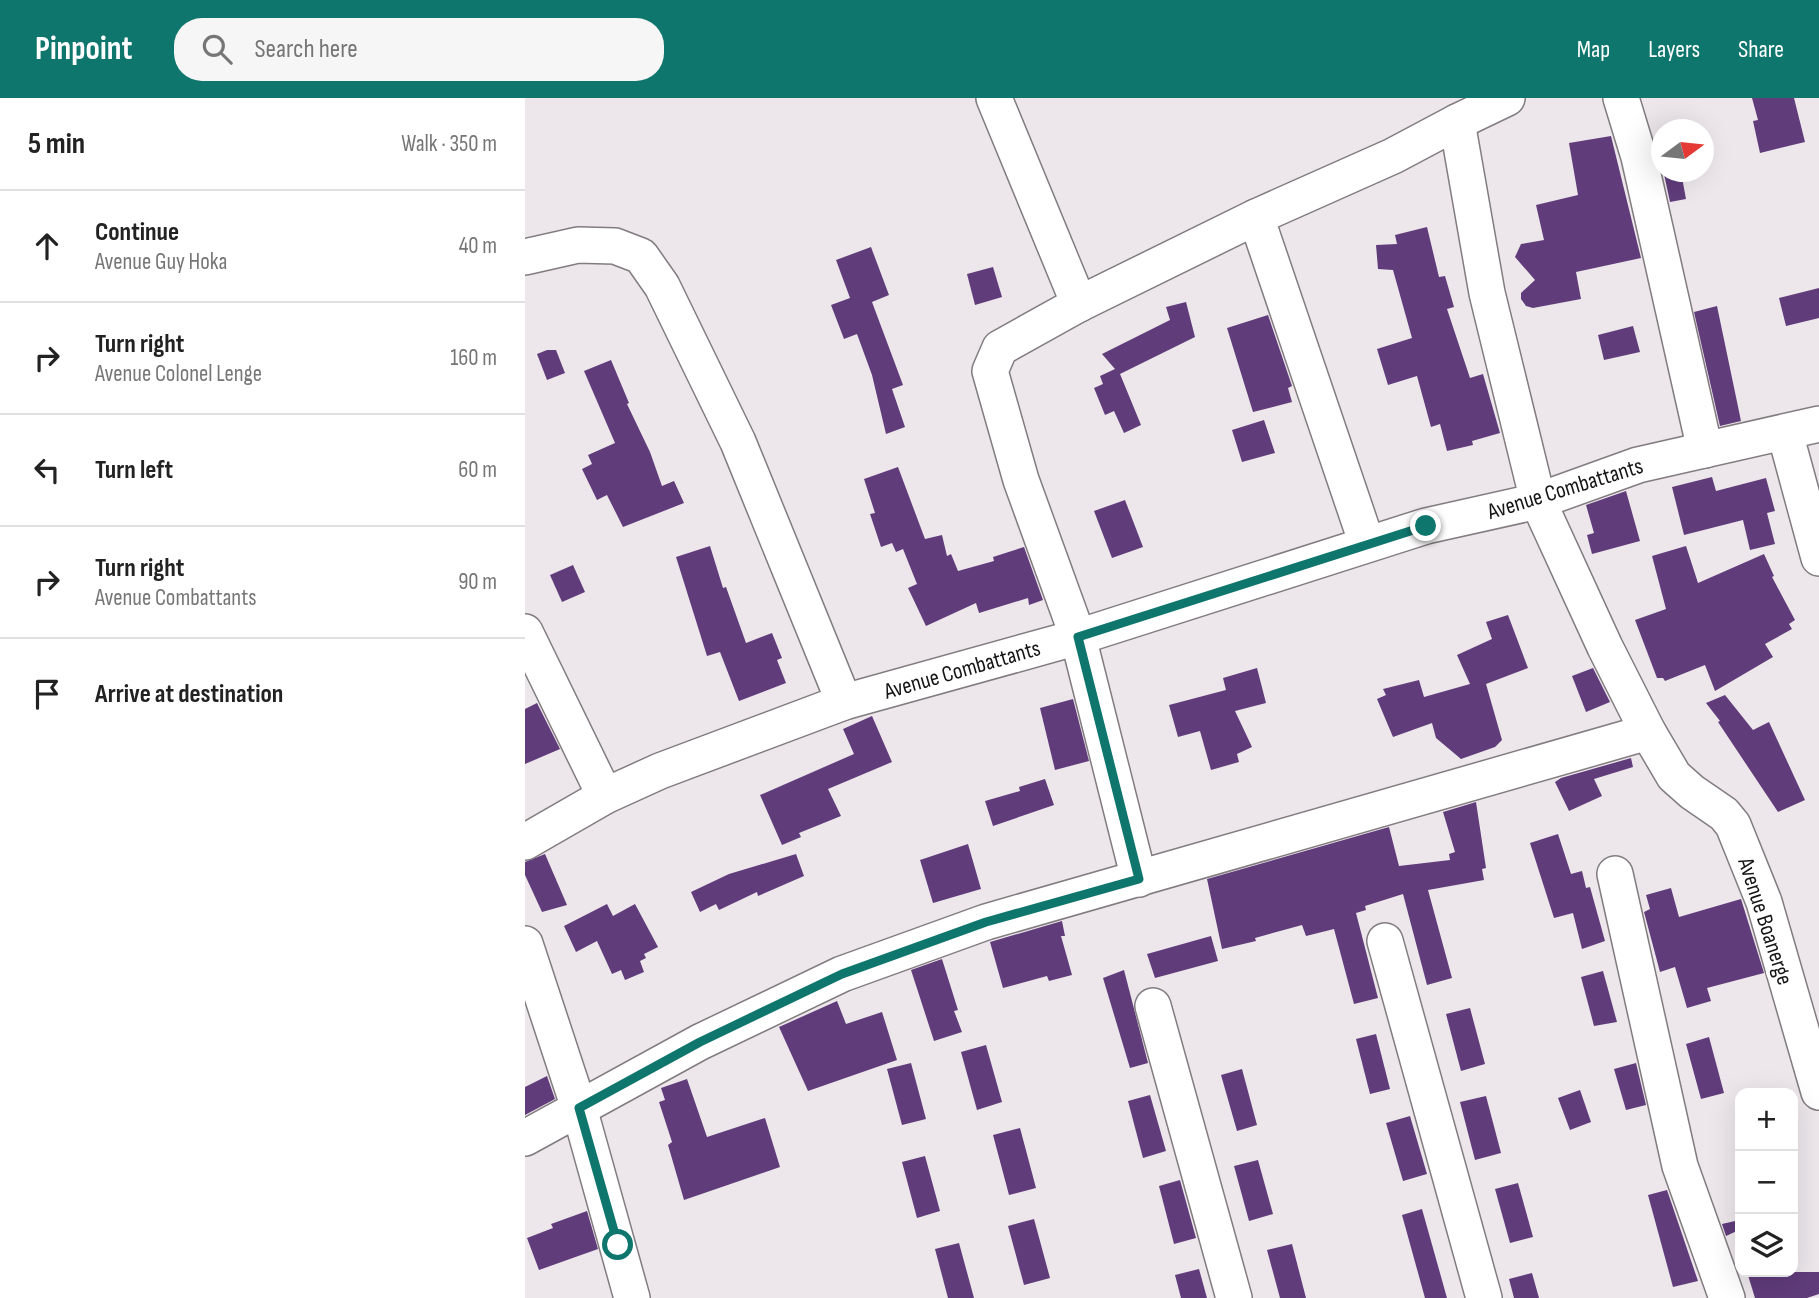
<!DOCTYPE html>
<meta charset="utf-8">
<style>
:root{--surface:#fff;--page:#f6f6f6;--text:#222;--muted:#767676;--line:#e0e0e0;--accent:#0f766e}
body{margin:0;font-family:"Sofia Sans Condensed",sans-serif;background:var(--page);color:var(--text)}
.controls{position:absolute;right:21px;bottom:21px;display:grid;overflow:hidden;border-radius:14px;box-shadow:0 7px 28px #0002}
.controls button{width:63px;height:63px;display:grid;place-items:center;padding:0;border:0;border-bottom:2px solid var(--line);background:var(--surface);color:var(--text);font:35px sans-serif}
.compass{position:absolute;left:1126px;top:21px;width:63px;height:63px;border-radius:50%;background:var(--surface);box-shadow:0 7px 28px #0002;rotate:75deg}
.stop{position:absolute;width:21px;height:21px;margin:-16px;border:5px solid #0f766e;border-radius:50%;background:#fff}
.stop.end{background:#0f766e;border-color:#fff;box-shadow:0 2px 7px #0008}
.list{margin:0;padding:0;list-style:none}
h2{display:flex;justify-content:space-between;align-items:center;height:91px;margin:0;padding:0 28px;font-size:30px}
h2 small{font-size:23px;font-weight:400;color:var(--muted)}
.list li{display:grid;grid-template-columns:46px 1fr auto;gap:21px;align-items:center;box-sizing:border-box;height:112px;padding:0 28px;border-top:2px solid var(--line)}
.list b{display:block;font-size:26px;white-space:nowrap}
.list p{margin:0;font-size:23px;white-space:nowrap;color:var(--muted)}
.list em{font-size:23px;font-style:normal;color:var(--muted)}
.icon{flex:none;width:38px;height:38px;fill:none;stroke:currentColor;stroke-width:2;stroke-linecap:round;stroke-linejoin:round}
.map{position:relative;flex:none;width:1294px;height:1200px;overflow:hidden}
header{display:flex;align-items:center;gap:42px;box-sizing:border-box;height:98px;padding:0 35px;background:var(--accent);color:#fff}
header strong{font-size:33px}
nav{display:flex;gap:38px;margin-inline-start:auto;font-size:24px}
.search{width:490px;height:63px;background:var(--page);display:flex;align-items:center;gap:18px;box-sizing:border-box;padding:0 24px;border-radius:28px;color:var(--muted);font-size:26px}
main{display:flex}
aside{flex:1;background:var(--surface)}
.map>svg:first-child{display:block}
.building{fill:#603c7b}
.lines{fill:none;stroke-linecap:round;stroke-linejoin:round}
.minor-casing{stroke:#827c80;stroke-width:38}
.minor{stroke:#fff;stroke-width:35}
.route{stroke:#0f766e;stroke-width:9}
.labels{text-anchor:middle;stroke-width:7;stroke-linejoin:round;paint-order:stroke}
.street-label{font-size:23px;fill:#161416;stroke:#fff}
</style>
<header>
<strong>Pinpoint</strong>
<div class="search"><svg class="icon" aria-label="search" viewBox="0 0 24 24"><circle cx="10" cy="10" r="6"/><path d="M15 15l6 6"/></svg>Search here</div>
<nav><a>Map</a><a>Layers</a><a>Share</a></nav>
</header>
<main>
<aside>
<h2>5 min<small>Walk · 350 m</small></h2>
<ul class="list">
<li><svg class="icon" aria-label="ahead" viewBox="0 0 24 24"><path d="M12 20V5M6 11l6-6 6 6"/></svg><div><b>Continue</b><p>Avenue Guy Hoka</p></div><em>40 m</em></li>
<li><svg class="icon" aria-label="right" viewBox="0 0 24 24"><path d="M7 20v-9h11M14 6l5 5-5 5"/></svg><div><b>Turn right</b><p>Avenue Colonel Lenge</p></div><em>160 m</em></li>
<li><svg class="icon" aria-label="left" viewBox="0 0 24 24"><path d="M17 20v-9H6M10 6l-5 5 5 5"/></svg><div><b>Turn left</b></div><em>60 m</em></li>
<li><svg class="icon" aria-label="right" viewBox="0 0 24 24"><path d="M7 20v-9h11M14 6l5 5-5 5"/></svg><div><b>Turn right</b><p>Avenue Combattants</p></div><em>90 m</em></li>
<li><svg class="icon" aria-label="arrive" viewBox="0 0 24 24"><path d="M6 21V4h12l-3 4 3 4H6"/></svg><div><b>Arrive at destination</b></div></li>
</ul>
</aside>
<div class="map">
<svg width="1294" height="1200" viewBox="0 0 1294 1200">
<rect width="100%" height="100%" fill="#ede7ec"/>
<!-- building -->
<g class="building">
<polygon points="1227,0 1269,0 1280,44 1235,55 1228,23 1233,22"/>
<polygon points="1086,38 1116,160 1051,174 1056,201 1008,210 1001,208 996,201 996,195 1010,182 990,159 996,146 1019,142 1011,107 1053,97 1044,45"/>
<polygon points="1156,74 1161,101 1145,104 1139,76"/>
<polygon points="902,129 914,179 920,178 929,209 922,211 945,280 958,276 975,335 947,343 948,347 922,353 915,326 906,329 892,278 863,287 852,251 887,240 868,172 853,171 851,147 872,146 870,137"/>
<polygon points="346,149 364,197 347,204 378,287 367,291 380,329 361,336 347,277 332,236 319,241 306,207 325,200 311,162"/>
<polygon points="468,169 477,199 450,207 442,176"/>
<polygon points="1294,190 1294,220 1261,228 1254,200"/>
<polygon points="661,204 670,239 595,276 616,327 599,335 589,313 580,317 569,290 578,286 575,278 590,271 577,256 645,222 641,209"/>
<polygon points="1192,208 1216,323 1195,328 1169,214"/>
<polygon points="743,217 767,288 763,290 767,304 728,314 702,230"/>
<polygon points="1108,228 1115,254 1079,262 1073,237"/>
<polygon points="22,252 31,252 40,275 22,282 12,256"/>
<polygon points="86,262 104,305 102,306 125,354 137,388 149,383 159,405 98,429 82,397 72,402 57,371 67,366 63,357 90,345 59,273"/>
<polygon points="739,322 750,355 717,364 707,332"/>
<polygon points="373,369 400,441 417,437 422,458 426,456 433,473 469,463 468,459 499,449 518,502 504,507 503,500 454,515 451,505 401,528 383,490 392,486 378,451 371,454 367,445 356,449 345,416 350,415 339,381"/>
<polygon points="1187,379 1191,393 1241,380 1250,413 1242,415 1250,446 1225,452 1218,422 1159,437 1147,389"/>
<polygon points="1101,393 1115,443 1067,456 1062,437 1069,435 1061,407"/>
<polygon points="600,402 618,449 587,460 569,413"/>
<polygon points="185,448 198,490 201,489 221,545 247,535 257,560 252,562 261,585 214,603 195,554 182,558 151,459"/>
<polygon points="1161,448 1173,485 1239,456 1249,478 1247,479 1270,522 1264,526 1267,531 1240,546 1248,559 1190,593 1180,567 1140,583 1138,580 1132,580 1110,522 1141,511 1127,458"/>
<polygon points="48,467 60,494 37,504 25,477"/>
<polygon points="983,517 1003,570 961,586 977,642 970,649 936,661 911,640 907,625 868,639 852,601 861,597 858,591 894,582 899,599 945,586 932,557 967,541 961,524"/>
<polygon points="732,570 741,605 710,613 727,649 712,656 714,664 686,672 675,633 653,639 644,607 701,592 698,580"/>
<polygon points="1068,570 1085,604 1061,614 1047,578"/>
<polygon points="1200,597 1228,632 1244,624 1280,702 1253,714 1193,624 1195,623 1181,605"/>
<polygon points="548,601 564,663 530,672 515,610"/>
<polygon points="12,605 35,651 0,666 0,611"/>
<polygon points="347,618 367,664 303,691 316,718 274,735 276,739 257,747 235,697 329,656 318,631"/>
<polygon points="1106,660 1108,669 1069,681 1077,698 1044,713 1030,684 1036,680"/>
<polygon points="520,681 529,707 468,728 460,703 495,693 494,689"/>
<polygon points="951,704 961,770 957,771 959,782 903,792 927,880 902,887 878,796 840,808 841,812 831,815 853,900 829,906 809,831 781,838 777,827 730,840 731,843 697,851 682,781 864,729 874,768 925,762 924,756 930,754 918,714"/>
<polygon points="1033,736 1046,776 1057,773 1061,790 1065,789 1080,843 1057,851 1048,815 1029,820 1005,745"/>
<polygon points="443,746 456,791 408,805 395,762"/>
<polygon points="20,756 42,807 17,814 0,777 0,764"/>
<polygon points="271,756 279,778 233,798 232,794 194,812 191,806 175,814 166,794 204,776"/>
<polygon points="1146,790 1154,819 1216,801 1239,875 1182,890 1186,903 1162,910 1150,869 1135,874 1119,814 1125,811 1121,797"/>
<polygon points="82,806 88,818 110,806 133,849 119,856 121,860 115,863 119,874 100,882 96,872 87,876 72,843 51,854 39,828"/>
<polygon points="537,823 540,838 536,838 547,877 524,883 522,878 478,890 465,844"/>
<polygon points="686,838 693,863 630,880 622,856"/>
<polygon points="417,861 433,912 429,913 437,934 409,943 386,872"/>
<polygon points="599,872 623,965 605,970 578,880"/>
<polygon points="1078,873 1092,924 1069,928 1056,879"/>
<polygon points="312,903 321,926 357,914 372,962 283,993 254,929"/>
<polygon points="945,910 960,966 936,973 921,916"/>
<polygon points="851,936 865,991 845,996 831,941"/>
<polygon points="1184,939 1199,995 1176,1001 1161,946"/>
<polygon points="461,947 477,1004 452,1012 436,954"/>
<polygon points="386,965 401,1021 377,1027 362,971"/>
<polygon points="1111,965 1121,1007 1101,1012 1089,971"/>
<polygon points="717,971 732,1027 712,1033 696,977"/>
<polygon points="22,978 30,1001 0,1017 0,989"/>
<polygon points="162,981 182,1039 240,1020 255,1069 159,1102 143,1047 147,1044 134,1004 140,1002 136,990"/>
<polygon points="1055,992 1066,1024 1045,1032 1033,1000"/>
<polygon points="625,997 641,1053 618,1060 603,1003"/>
<polygon points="961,998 976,1055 950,1062 935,1004"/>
<polygon points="885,1018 902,1076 878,1083 861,1025"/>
<polygon points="495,1030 511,1090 484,1097 468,1037"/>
<polygon points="400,1058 415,1113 392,1120 377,1064"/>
<polygon points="733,1062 748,1116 724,1123 709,1068"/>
<polygon points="655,1082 671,1140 649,1146 634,1088"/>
<polygon points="993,1085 1008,1139 985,1145 970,1091"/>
<polygon points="1142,1092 1173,1183 1148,1189 1123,1097"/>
<polygon points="897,1111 922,1200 900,1200 877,1117"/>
<polygon points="62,1113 73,1151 14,1172 2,1140 28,1130 26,1126"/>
<polygon points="509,1121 525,1180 499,1187 483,1128"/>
<polygon points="1210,1123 1214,1132 1201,1138 1197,1126"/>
<polygon points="434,1145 449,1200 423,1200 410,1151"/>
<polygon points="767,1146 781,1200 755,1200 742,1152"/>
<polygon points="674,1171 682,1200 656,1200 650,1177"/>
<polygon points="1222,1174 1294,1174 1294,1196 1282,1200 1230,1200"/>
<polygon points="1007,1175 1014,1200 989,1200 984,1181"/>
</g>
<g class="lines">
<defs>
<g id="minor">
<polyline points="469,0 554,206"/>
<polyline points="1096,0 1114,59 1180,352"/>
<polyline points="932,24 962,195 1013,403 1080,549 1123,634 1149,678 1167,694 1199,716 1208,727 1239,804 1294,994"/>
<polyline points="731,119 842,446"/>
<polyline points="0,159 53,147 90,148 116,158 137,188 213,344 319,604"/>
<polyline points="1260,335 1294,460"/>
<polyline points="0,534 80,698"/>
<polyline points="0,744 80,698 135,673 319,604 553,539 901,428 1013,403 1113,367 1294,326"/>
<polyline points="1090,776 1155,1068 1202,1200"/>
<polyline points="614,781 553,539 496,382 465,273 475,250 554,206 731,119 868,58 932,24 982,0"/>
<polyline points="860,843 959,1200"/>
<polyline points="0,846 54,1010 107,1200"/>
<polyline points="628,908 709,1200"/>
<polyline points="0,1040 175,944 317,876 461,824 1123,634"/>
</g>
</defs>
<!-- minor casing -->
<use href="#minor" class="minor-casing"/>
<!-- minor -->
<use href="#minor" class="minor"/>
</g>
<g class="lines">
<!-- route -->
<polyline class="route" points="93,1147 54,1010 175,944 317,876 461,824 614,781 553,539 901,428"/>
</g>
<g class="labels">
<!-- street labels -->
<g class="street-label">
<text transform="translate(1040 390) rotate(-17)" y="8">Avenue Combattants</text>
<text transform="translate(437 571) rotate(-16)" y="8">Avenue Combattants</text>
<text transform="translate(1241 823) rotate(72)" y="8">Avenue Boanerge</text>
</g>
</g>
</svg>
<div class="controls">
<button>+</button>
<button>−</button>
<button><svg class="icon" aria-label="layers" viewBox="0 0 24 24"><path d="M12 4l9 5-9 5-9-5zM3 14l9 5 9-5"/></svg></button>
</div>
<svg class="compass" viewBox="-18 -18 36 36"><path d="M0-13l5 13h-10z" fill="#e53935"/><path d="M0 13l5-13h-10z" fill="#767676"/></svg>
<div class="stop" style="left:93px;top:1147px"></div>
<div class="stop end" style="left:901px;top:428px"></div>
</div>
</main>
